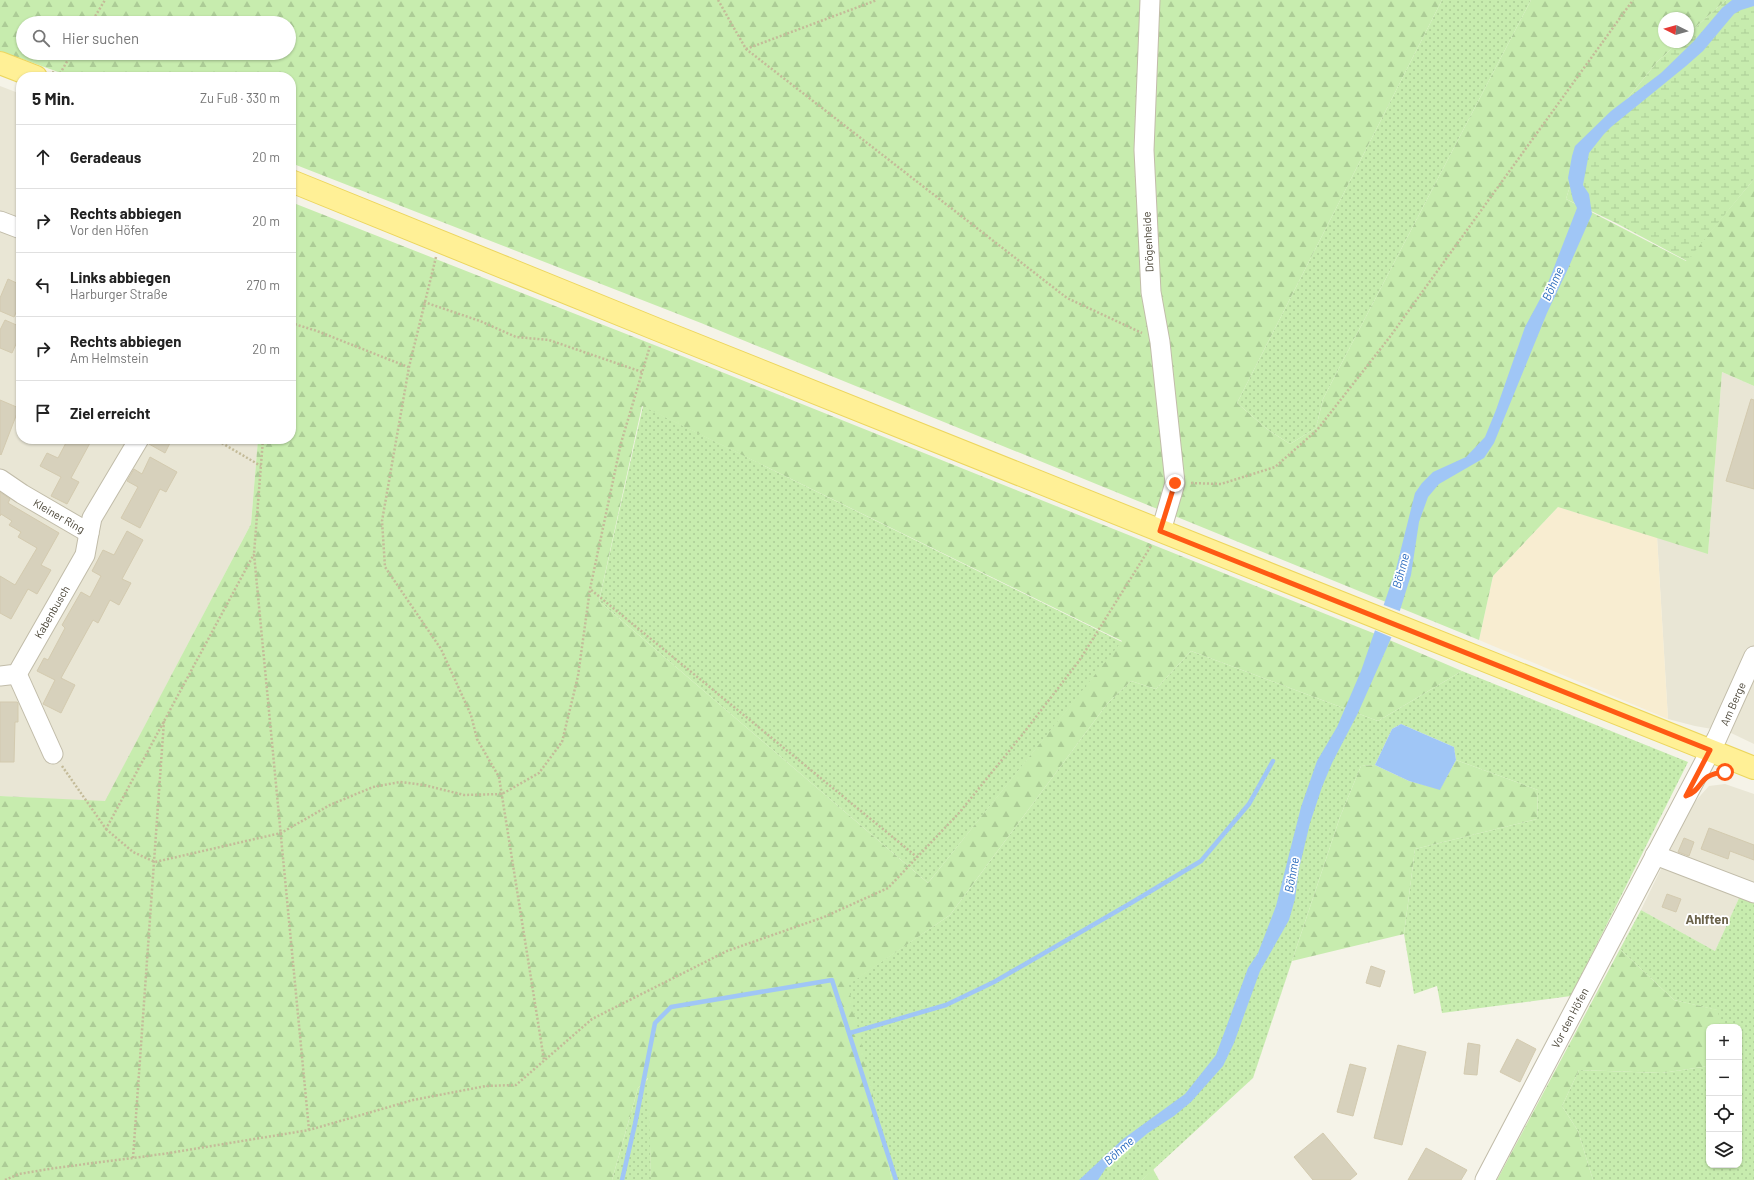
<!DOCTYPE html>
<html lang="de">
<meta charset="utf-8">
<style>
:root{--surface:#fff;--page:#f2f2f2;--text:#222;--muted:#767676;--line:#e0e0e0}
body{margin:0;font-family:Barlow,sans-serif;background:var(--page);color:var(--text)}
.controls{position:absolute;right:12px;bottom:12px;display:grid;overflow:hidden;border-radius:8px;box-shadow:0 1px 3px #0004}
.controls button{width:36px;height:36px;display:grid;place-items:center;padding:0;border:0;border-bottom:1px solid var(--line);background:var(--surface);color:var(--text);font:20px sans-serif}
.compass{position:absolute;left:1658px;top:12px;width:36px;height:36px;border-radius:50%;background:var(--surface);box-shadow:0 1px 3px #0004;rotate:275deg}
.stop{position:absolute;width:12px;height:12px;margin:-9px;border:3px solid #ff5914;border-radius:50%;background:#fff}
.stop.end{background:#ff5914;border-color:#fff;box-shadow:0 1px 4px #0008}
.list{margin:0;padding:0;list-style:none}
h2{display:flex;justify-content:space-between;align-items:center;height:52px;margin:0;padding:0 16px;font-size:17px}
h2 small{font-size:13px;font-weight:400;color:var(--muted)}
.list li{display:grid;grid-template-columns:26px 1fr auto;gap:12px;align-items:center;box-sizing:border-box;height:64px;padding:0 16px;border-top:1px solid var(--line)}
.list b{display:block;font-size:15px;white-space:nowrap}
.list p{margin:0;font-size:13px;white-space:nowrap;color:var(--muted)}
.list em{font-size:13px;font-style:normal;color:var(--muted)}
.icon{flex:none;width:22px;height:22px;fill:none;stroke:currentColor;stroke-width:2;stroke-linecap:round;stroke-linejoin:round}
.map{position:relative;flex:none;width:1754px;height:1180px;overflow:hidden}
.search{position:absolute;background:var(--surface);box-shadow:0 1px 3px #0004;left:16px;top:16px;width:280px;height:44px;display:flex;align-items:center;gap:10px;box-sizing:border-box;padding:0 14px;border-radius:22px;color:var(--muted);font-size:15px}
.panel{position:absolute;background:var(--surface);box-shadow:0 1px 3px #0004;left:16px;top:72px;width:280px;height:372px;border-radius:16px}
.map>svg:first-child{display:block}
.residential{fill:#e9e6d5}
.commercial{fill:#f8edd1}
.grass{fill:url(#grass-dots)}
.forest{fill:url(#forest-firs);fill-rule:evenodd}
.wetland{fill:url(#wetland-marsh)}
.water{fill:#a0c6f6}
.pier{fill:#f5f3e8}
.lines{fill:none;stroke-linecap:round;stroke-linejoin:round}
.stream{stroke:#a0c6f6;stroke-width:4.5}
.building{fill:#d7d1bc;stroke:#d3caaf}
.minor-casing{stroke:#c1bca9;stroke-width:21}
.major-casing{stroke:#ecd65e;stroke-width:24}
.path{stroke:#c4bb99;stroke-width:2.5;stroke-dasharray:2 2;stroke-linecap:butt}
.minor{stroke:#fff;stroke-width:19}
.major{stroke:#fff096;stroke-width:22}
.route{stroke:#ff5914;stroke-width:5}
.labels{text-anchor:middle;stroke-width:3.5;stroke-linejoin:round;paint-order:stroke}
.street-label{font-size:11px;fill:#494436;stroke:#fff}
.water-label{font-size:12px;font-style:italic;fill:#2668bd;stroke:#fff}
.quarter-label{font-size:13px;font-weight:bold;fill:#6c644c;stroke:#fff}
</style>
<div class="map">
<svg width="1754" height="1180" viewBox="0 0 1754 1180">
<defs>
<pattern id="grass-dots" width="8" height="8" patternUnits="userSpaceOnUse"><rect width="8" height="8" fill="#c7ecae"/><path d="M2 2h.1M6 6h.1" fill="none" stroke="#accc96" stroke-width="1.8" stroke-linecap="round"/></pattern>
<pattern id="forest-firs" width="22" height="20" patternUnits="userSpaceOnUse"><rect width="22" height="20" fill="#c7ecae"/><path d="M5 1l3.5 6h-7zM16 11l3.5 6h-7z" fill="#accc96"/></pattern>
<pattern id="wetland-marsh" width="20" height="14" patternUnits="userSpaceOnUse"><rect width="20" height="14" fill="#c7ecae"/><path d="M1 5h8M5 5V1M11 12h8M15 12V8" fill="none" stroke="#accc96"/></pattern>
</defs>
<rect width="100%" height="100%" fill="#f5f3e8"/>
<!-- residential -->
<g class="residential">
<polygon points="0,86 21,94 21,439 258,439 251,524 105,802 0,796"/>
<polygon points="1722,372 1754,386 1754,744 1729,732 1695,726 1668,719 1657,537 1708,553"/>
<polygon points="1725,784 1754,794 1754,891 1744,887 1715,951 1641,910 1692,805 1709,786"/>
</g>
<!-- commercial -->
<polygon class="commercial" points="1558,507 1657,537 1668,719 1479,640 1493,576"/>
<!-- grass -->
<g class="grass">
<polygon points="1442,0 1531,0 1323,399 1316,428 1290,444 1267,429 1237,403"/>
<polygon points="643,406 1122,642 928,883 599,601"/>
<polygon points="1191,651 1378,721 1462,671 1688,762 1571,996 1442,1013 1437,986 1414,994 1404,934 1415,849 1537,819 1538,790 1456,760 1454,747 1401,724 1392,729 1375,765 1361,766 1340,817 1253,1078 1142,1180 892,1180 847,985 950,915 1107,704 1131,681 1156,689"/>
<polygon points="1744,887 1754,891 1754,1180 1593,1180 1578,1131 1562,1106 1579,1070 1662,1073 1709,1066 1709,1165 1739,1165 1739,1027 1720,1027 1717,1010 1674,1000 1620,949 1641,910 1715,951"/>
<polygon points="649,1078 651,1180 612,1180 638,1088"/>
</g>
<!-- forest -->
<g class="forest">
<path d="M0 0H1442L1237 403 1267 429 1290 444 1316 428 1323 399 1531 0H1726L1688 34V18H1664V42H1679L1657 62 1578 160 1566 199 1686 261 1754 179V386L1722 372 1708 554 1558 507 1493 576 1479 640 701 323 291 163V77H72L0 51ZM23 23H289V53H23Z"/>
<path d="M291 202 667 350 1373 633 1462 671 1378 721 1191 651 1156 689 1131 681 1107 704 950 915 848 985 892 1180H651L648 1078 638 1088 612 1180H0V796L105 801 251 524 258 439H291ZM642 406 1122 641 928 883 599 601Z"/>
<polygon points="1456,760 1538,790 1537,819 1415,849 1404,934 1292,961 1340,817 1361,766 1375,765 1409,781 1440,789"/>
<polygon points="1620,949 1674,1000 1718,1010 1720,1027 1709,1027 1709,1066 1662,1073 1579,1070 1562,1106 1578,1131 1593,1180 1497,1180"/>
<polygon points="1153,1169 1159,1180 1142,1180"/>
</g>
<!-- wetland -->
<polygon class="wetland" points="1726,0 1754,0 1754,179 1687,261 1616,223 1566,199 1578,160 1657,62 1679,42 1688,42 1688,34"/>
<!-- water -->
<g class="water">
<polygon points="1732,0 1754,0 1754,6 1741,10 1734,14 1703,51 1686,66 1611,127 1604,134 1589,153 1583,185 1589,194 1592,214 1567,271 1547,313 1494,443 1484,458 1439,484 1428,497 1419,522 1411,575 1392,636 1358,713 1332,763 1322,787 1310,823 1299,869 1295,899 1289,920 1260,971 1234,1043 1223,1066 1191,1102 1174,1116 1148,1133 1106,1168 1098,1180 1079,1180 1123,1139 1185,1094 1216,1055 1248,968 1258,953 1276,906 1301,807 1317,761 1337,727 1361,671 1396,569 1415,493 1422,483 1433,472 1466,457 1485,437 1496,410 1525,327 1546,288 1577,208 1573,200 1568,178 1572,156 1575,146 1611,111 1661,73 1694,41 1722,8"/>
<polygon points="1401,724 1454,747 1456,760 1440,790 1409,781 1375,765 1392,729"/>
</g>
<!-- pier -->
<polygon class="pier" points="1381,604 1402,612 1393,638 1372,629"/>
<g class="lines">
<!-- stream -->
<g class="stream">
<polyline points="850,1033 946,1005 994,982 1131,903 1201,861 1249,804 1273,761"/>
<polyline points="622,1180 635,1124 655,1023 671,1007 832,980 896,1180"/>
</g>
</g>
<!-- building -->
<g class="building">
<polygon points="8,279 21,285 21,302 14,317 0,311 0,298"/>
<polygon points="5,320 21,327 21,333 12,353 0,348 0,330"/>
<polygon points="1751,399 1754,400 1754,489 1726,481"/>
<polygon points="0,400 19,408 1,455 0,454"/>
<polygon points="68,439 82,439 90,443 71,478 79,482 67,504 51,496 61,477 40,466 47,453 58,458"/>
<polygon points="150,439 172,439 165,453 149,444"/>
<polygon points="150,457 177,472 166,492 160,489 140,528 121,518 138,487 127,481 134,469 142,474"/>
<polygon points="0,492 10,499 8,503 59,533 41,565 51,570 37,594 28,589 11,619 0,613 0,576 15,585 37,548 18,537 21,532 9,525 12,521 1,514 0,516"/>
<polygon points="127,531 143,540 122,579 131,583 119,605 110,600 98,623 93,620 61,678 75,685 61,713 43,704 55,680 37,671 44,658 48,660 65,628 62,625 81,592 90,597 101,576 92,571 103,550 114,555"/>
<polygon points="0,702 17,702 18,703 18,722 15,722 14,762 0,762"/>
<polygon points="1709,828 1754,845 1754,860 1730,851 1728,859 1701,849"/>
<polygon points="1684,838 1694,842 1689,856 1678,852"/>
<polygon points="1667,894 1681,899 1676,912 1662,907"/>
<polygon points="1371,966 1385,971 1380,987 1366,983"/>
<polygon points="1517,1039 1536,1049 1520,1082 1500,1072"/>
<polygon points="1468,1043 1480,1045 1477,1075 1464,1074"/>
<polygon points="1398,1045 1426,1052 1402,1145 1374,1138"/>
<polygon points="1350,1064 1366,1068 1353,1116 1337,1112"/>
<polygon points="1323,1133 1357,1174 1350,1180 1313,1180 1294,1157"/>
<polygon points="1426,1148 1467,1170 1461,1180 1408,1180"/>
</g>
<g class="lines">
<defs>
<g id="minor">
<polyline points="1150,0 1144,150 1151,292 1160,342 1175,483 1161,531"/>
<polyline points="0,221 21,229"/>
<polyline points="0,479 22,494 89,533 92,518 139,439"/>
<polyline points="17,674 53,754"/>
<polyline points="0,676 17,674 85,555 89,533"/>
<polyline points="1655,855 1754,893"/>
<polyline points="1485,1180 1717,738 1754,656"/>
</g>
<g id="major">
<polyline points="0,63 36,77"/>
<polyline points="291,181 656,329 1754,768"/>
</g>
</defs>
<!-- minor casing -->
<use href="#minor" class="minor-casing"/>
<!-- major casing -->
<use href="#major" class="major-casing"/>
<!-- path -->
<g class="path">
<polyline points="718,0 746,49 1067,298 1142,333"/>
<polyline points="91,23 105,0"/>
<polyline points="746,49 877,0"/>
<polyline points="52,72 65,77"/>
<polyline points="58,77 72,53"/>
<polyline points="436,257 409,367 382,521 385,567 441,649 471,715 477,739 499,777 544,1060"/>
<polyline points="424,302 480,321 516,337 549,340 642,372"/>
<polyline points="291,323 317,331 408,367"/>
<polyline points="650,346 621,443 590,589 917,857"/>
<polyline points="215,439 261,466"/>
<polyline points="263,439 254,554 309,1130"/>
<polyline points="1191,483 1221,484 1275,467 1317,430 1389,338 1633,0"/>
<polyline points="62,766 106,829 254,554"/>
<polyline points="106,829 133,852 155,862 281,833 330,805 373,787 400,782 424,785 464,795 502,794 539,773 562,742 578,676 590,589"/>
<polyline points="133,1158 164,721"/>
<polyline points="5,1180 19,1174 55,1168 163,1154 309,1130 413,1100 486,1086 516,1085 592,1019 727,951 824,917 888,888 959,813 1022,735 1079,661 1151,546"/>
</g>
<!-- minor -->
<use href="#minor" class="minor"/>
<!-- major -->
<use href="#major" class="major"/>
</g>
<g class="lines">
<!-- route -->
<path class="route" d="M1175 483 1160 531 1710 750 1686 796C1704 790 1697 774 1725 772"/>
</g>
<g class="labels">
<!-- street labels -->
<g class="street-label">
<text transform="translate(1148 242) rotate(-93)" y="4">Drögenheide</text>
<text transform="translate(59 516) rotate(30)" y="4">Kleiner Ring</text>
<text transform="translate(52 612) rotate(-60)" y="4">Kabenbusch</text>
<text transform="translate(1733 704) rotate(-66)" y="4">Am Berge</text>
<text transform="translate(1570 1018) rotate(-62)" y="4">Vor den Höfen</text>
</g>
<!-- water labels -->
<g class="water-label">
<text transform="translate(1553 284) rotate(-66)" y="4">Böhme</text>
<text transform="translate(1401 571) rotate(-75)" y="4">Böhme</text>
<text transform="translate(1292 875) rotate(-80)" y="4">Böhme</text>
<text transform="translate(1119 1151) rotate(-42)" y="4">Böhme</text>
</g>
<!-- quarter labels -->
<g class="quarter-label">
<text x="1707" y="924">Ahlften</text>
</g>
</g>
</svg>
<div class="controls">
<button>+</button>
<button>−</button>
<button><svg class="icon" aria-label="locate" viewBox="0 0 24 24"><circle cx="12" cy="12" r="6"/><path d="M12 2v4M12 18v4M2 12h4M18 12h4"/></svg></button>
<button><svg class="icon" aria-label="layers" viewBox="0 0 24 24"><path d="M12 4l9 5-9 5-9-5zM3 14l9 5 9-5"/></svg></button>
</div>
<svg class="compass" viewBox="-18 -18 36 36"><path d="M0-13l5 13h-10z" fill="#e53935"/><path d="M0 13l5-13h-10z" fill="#767676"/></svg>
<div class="stop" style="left:1725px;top:772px"></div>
<div class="stop end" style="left:1175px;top:483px"></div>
<div class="search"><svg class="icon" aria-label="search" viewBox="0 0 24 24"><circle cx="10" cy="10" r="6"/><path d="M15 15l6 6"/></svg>Hier suchen</div>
<section class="panel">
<h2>5 Min.<small>Zu Fuß · 330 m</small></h2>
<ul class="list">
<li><svg class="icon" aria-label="ahead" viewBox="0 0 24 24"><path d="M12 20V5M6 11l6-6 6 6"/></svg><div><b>Geradeaus</b></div><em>20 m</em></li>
<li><svg class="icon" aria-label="right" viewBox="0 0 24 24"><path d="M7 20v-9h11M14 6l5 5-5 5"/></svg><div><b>Rechts abbiegen</b><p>Vor den Höfen</p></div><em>20 m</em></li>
<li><svg class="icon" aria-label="left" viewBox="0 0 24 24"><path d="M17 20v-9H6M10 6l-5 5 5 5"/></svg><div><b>Links abbiegen</b><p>Harburger Straße</p></div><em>270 m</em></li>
<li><svg class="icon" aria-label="right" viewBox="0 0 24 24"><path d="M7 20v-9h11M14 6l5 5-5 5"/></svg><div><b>Rechts abbiegen</b><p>Am Helmstein</p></div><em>20 m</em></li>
<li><svg class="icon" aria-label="arrive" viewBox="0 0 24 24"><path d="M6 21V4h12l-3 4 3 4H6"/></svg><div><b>Ziel erreicht</b></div></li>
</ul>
</section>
</div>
